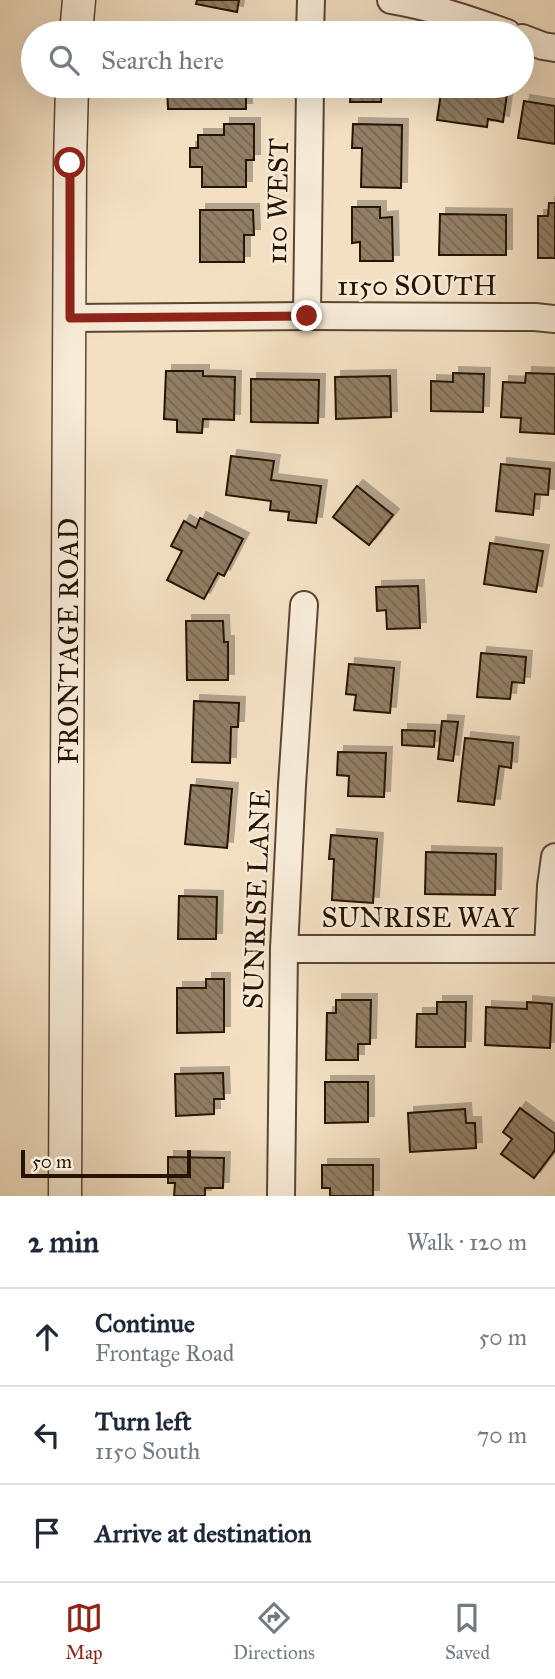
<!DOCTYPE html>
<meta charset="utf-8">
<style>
:root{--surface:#fff;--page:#f6f6f7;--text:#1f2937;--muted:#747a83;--line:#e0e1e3;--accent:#8f2418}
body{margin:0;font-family:"IM FELL Great Primer",serif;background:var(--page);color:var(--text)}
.scale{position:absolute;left:21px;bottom:18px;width:170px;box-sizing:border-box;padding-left:7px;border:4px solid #271300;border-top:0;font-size:19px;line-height:24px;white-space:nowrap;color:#271300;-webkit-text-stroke:5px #f7ebd8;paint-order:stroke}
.stop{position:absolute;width:21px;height:21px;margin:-16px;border:5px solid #8f2418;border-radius:50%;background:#fff}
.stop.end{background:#8f2418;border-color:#fff;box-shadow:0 2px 7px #0008}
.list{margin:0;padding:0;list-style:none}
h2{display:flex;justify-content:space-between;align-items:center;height:91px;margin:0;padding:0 28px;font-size:30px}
h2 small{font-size:23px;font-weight:400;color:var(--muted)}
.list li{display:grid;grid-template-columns:46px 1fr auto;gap:21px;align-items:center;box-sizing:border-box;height:98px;padding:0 28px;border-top:2px solid var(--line)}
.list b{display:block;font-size:26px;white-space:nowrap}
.list p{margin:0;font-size:23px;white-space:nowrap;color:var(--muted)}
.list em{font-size:23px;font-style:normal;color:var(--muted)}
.icon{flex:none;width:38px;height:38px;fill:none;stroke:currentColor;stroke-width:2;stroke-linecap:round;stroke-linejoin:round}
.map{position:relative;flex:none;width:555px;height:1196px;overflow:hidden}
.search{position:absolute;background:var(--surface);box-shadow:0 7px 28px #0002;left:21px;right:21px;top:21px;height:77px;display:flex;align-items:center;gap:18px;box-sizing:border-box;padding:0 24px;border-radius:38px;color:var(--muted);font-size:26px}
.sheet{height:385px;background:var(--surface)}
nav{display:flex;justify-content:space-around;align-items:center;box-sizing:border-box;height:98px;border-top:2px solid var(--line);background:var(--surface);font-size:19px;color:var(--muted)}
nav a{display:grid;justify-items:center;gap:4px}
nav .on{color:var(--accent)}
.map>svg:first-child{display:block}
.building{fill:url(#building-back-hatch);stroke:#271300;stroke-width:2;filter:url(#shadow)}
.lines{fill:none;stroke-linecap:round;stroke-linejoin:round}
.minor-casing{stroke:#5a4631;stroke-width:30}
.tertiary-casing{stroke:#5a4631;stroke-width:35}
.minor{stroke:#f7ebd8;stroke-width:26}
.tertiary{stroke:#f7ebd8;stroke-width:32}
.route{stroke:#8f2418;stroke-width:9}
.labels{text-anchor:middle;stroke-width:5;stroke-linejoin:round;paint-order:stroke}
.street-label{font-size:28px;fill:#271300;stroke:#f7ebd8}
</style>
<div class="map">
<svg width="555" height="1196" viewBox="0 0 555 1196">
<defs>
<pattern id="building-back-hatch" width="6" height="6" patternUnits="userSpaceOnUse" patternTransform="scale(1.75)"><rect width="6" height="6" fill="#917e65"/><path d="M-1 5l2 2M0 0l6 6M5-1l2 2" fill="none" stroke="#766651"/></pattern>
<filter id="shadow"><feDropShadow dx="6" dy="-6" stdDeviation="0" flood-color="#0004"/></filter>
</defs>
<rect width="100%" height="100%" fill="#f3e0c3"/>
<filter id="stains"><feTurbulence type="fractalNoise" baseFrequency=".00286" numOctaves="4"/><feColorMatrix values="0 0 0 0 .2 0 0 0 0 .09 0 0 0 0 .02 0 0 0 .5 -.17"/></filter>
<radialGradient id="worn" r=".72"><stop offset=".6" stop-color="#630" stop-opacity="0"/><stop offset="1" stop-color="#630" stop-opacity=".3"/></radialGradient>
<!-- building -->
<g class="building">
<polygon points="197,0 239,0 237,12 196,4"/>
<polygon points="167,86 246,86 246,109 168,109"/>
<polygon points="351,86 399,86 399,90 382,90 381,102 350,102"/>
<polygon points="442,86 497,86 508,87 503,122 488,119 487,127 437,120"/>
<polygon points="524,101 555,106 555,144 518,138"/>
<polygon points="224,124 254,124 254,160 246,160 246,187 202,187 202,167 190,167 190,148 198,148 198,135 224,135"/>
<polygon points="353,124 402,125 401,188 361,187 362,148 352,148"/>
<polygon points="549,203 555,203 555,258 538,258 538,216 548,216"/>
<polygon points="352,207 380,207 380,218 392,217 393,261 360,261 360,242 352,243"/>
<polygon points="200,210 253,210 254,235 244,235 244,262 200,262"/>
<polygon points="440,214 506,215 506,255 439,255"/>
<polygon points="166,371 203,371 203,376 235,377 234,420 203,419 202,433 177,432 177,420 164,419"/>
<polygon points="453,373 484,374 483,412 431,411 431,381 453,382"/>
<polygon points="526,373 555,374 555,434 520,432 521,418 501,417 503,382 525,383"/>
<polygon points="390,376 391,417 336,419 335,377"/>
<polygon points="251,379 319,380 318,423 251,422"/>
<polygon points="231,456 274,461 271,480 321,486 316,523 288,520 289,512 270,510 271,501 226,495"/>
<polygon points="501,464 550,469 548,495 535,494 533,515 496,511"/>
<polygon points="357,486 393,515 369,545 333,517"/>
<polygon points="200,518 243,539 224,576 218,573 204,599 167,580 182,551 171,546 184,521 196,528"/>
<polygon points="490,543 543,551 536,592 484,584"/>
<polygon points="418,586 420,628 387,629 386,610 377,611 376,587"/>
<polygon points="186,621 223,621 224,642 228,642 228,680 187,680"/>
<polygon points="481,653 526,657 524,683 512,682 510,699 477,697"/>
<polygon points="349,664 394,668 390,713 354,710 356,695 346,694"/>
<polygon points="194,701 239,703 238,727 231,727 230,763 192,762"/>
<polygon points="442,721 458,722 453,761 438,759"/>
<polygon points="402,730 435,731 434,747 402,745"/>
<polygon points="465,738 513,743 511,768 499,766 494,805 458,801"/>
<polygon points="338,752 386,753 384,797 348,796 349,776 337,775"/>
<polygon points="191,785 232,789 227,848 185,844"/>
<polygon points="331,835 377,839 373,903 332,900 334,859 329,859"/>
<polygon points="426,852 496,854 495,895 425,894"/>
<polygon points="179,896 217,897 216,939 178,939"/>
<polygon points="206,979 224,979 224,1032 177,1033 177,988 206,988"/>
<polygon points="336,1000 371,1000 370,1044 358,1044 358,1060 326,1060 327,1013 336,1013"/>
<polygon points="437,1002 466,1002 465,1047 416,1047 417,1014 437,1014"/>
<polygon points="527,1002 552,1004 550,1048 485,1045 486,1007 527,1009"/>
<polygon points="223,1073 224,1099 214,1099 214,1114 176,1116 175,1074"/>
<polygon points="325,1082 368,1082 368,1122 325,1123"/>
<polygon points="520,1108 555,1134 555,1150 534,1178 501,1154 512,1139 503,1132"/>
<polygon points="465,1109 466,1123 475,1123 476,1148 410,1152 408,1113"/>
<polygon points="168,1157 224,1158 223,1188 205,1188 205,1196 174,1196 175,1183 168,1183"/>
<polygon points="322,1165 373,1165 373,1196 330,1196 330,1188 322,1188"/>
</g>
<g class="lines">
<defs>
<g id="minor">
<path d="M391 0C432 7 468 19 507 33"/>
<polyline points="310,33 311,0"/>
<polyline points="522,38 543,46 555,48"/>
<polyline points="307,316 310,86"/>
<polyline points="70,318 307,316 535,317 555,319"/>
<polyline points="284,949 555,949"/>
<polyline points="548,949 551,886 555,857"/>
<polyline points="281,1196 284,949 292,785 304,605"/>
</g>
<g id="tertiary">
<polyline points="76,33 79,0"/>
<polyline points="65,1196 70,163 72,86"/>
</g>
</defs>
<!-- minor casing -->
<use href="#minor" class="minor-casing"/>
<!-- tertiary casing -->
<use href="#tertiary" class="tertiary-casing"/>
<!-- minor -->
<use href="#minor" class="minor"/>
<!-- tertiary -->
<use href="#tertiary" class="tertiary"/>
</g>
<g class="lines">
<!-- route -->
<polyline class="route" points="70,163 70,318 307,316"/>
</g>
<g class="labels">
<!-- street labels -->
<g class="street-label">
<text transform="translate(277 201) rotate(-89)" y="10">110 WEST</text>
<text x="417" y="295">1150 SOUTH</text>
<text transform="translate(68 641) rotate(-90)" y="10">FRONTAGE ROAD</text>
<text transform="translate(256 899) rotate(-88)" y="10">SUNRISE LANE</text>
<text x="420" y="927">SUNRISE WAY</text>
</g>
</g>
<rect width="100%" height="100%" filter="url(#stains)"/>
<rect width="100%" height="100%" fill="url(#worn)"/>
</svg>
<div class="scale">50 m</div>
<div class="stop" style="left:70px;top:163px"></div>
<div class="stop end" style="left:307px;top:316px"></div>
<div class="search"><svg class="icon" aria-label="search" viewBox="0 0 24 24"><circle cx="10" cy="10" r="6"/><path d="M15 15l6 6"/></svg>Search here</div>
</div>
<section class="sheet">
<h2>2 min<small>Walk · 120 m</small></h2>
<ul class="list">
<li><svg class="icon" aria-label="ahead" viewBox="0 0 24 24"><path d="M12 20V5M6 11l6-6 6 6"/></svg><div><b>Continue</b><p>Frontage Road</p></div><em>50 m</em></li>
<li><svg class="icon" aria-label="left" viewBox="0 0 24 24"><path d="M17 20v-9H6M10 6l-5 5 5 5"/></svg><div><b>Turn left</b><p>1150 South</p></div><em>70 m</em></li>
<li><svg class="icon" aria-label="arrive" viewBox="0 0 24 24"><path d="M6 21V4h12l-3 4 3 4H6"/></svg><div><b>Arrive at destination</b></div></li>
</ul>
</section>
<nav>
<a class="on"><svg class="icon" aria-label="map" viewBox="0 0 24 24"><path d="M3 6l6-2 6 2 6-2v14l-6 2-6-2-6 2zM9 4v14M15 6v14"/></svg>Map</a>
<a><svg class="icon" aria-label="directions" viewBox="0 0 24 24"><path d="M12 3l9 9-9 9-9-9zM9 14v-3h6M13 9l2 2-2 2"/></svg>Directions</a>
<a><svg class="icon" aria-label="saved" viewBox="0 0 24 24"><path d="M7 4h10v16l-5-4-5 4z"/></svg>Saved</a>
</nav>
